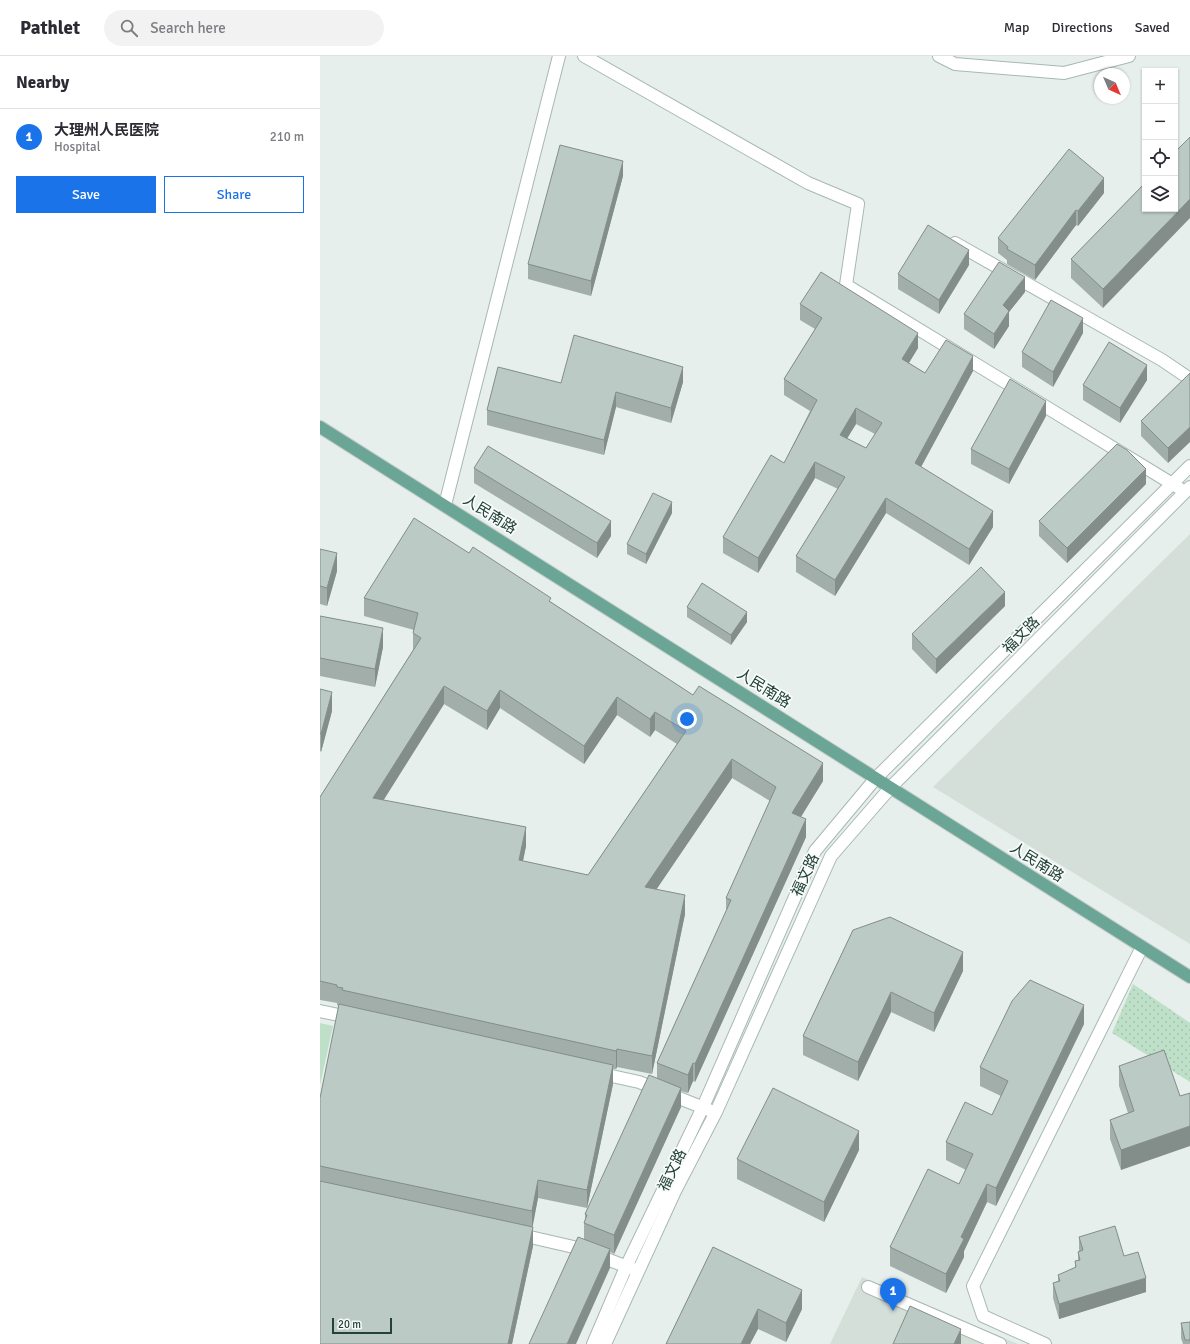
<!DOCTYPE html>
<meta charset="utf-8">
<style>
:root{--surface:#fff;--page:#f2f2f3;--text:#2b2b33;--muted:#7c7c81;--line:#e1e1e2;--accent:#1a73e8}
body{margin:0;font-family:Signika,"Noto Sans SC",sans-serif;background:var(--page);color:var(--text)}
.controls{position:absolute;right:12px;top:12px;display:grid;overflow:hidden;border-radius:0px;box-shadow:0 1px 3px #0004}
.controls button{width:36px;height:36px;display:grid;place-items:center;padding:0;border:0;border-bottom:1px solid var(--line);background:var(--surface);color:var(--text);font:20px sans-serif}
.compass{position:absolute;left:774px;top:12px;width:36px;height:36px;border-radius:50%;background:var(--surface);box-shadow:0 1px 3px #0004;rotate:136deg}
.scale{position:absolute;left:12px;bottom:10px;width:60px;box-sizing:border-box;padding-left:4px;border:2px solid #24423a;border-top:0;font-size:11px;line-height:14px;white-space:nowrap;color:#24423a;-webkit-text-stroke:3px #f7fbf9;paint-order:stroke}
.you{position:absolute;left:367px;top:663px;width:14px;height:14px;margin:-10px;border:3px solid #fff;border-radius:50%;background:#1a73e8;box-shadow:0 0 0 6px #1a73e833}
.badge{display:grid;place-items:center;width:26px;height:26px;border-radius:50%;background:var(--accent);color:#fff;font-size:13px;font-weight:700}
.pin{position:absolute;translate:-50% -33px;filter:drop-shadow(0 1px 2px #0008)}
.pin::after{content:'';position:absolute;top:21px;width:14px;height:12px;background:inherit;clip-path:polygon(0 0,100% 0,50% 100%)}
.list{margin:0;padding:0;list-style:none}
h2{display:flex;justify-content:space-between;align-items:center;height:52px;margin:0;padding:0 16px;font-size:17px}
h2 small{font-size:13px;font-weight:400;color:var(--muted)}
.list li{display:grid;grid-template-columns:26px 1fr auto;gap:12px;align-items:center;box-sizing:border-box;height:56px;padding:0 16px;border-top:1px solid var(--line)}
.list b{display:block;font-size:15px;white-space:nowrap}
.list p{margin:0;font-size:13px;white-space:nowrap;color:var(--muted)}
.list em{font-size:13px;font-style:normal;color:var(--muted)}
.actions{display:flex;gap:8px;padding:12px 16px}
.actions a{flex:1;padding:9px 0;border:1px solid var(--accent);border-radius:0px;text-align:center;font-size:14px;color:var(--accent)}
.actions .main{background:var(--accent);color:#fff}
.icon{flex:none;width:22px;height:22px;fill:none;stroke:currentColor;stroke-width:2;stroke-linecap:round;stroke-linejoin:round}
.map{position:relative;flex:none;width:870px;height:1288px;overflow:hidden}
header{display:flex;align-items:center;gap:24px;box-sizing:border-box;height:56px;padding:0 20px;background:var(--surface);border-bottom:1px solid var(--line)}
header strong{font-size:19px}
nav{display:flex;gap:22px;margin-inline-start:auto;font-size:14px}
.search{width:280px;height:36px;background:var(--page);display:flex;align-items:center;gap:10px;box-sizing:border-box;padding:0 14px;border-radius:22px;color:var(--muted);font-size:15px}
main{display:flex}
aside{flex:1;background:var(--surface)}
.map>svg:first-child{display:block}
.built{fill:#d4dfda}
.green{fill:#bfe0c8}
.park{fill:url(#park-dots)}
.lines{fill:none;stroke-linecap:round;stroke-linejoin:round}
.minor-casing{stroke:#a8b8b2;stroke-width:14}
.major-casing{stroke:#c2cac8;stroke-width:14}
.minor{stroke:#fff;stroke-width:12}
.major{stroke:#6aa596;stroke-width:12}
.wall{fill:#a1aea9;fill-rule:evenodd}
.shaded-wall{fill:#838d89}
.building{fill:#bbcac4;stroke:#838d89;fill-rule:evenodd}
.labels{text-anchor:middle;stroke-width:3.5;stroke-linejoin:round;paint-order:stroke}
.street-label{font-size:15px;fill:#24423a;stroke:#f7fbf9}
</style>
<header>
<strong>Pathlet</strong>
<div class="search"><svg class="icon" aria-label="search" viewBox="0 0 24 24"><circle cx="10" cy="10" r="6"/><path d="M15 15l6 6"/></svg>Search here</div>
<nav><a>Map</a><a>Directions</a><a>Saved</a></nav>
</header>
<main>
<aside>
<h2>Nearby<small></small></h2>
<ul class="list">
<li><span class="badge">1</span><div><b>大理州人民医院</b><p>Hospital</p></div><em>210 m</em></li>
</ul>
<div class="actions"><a class="main">Save</a><a>Share</a></div>
</aside>
<div class="map">
<svg width="870" height="1288" viewBox="0 0 870 1288">
<defs>
<pattern id="park-dots" width="8" height="8" patternUnits="userSpaceOnUse"><rect width="8" height="8" fill="#bfe0c8"/><path d="M2 2h.1M6 6h.1" fill="none" stroke="#a4c1ad" stroke-width="1.8" stroke-linecap="round"/></pattern>
</defs>
<rect width="100%" height="100%" fill="#e6efeb"/>
<!-- built -->
<g class="built">
<polygon points="870,478 870,888 613,731"/>
<polygon points="542,1221 698,1288 510,1288"/>
</g>
<!-- green -->
<polygon class="green" points="0,967 13,970 0,1029"/>
<!-- park -->
<polygon class="park" points="813,928 870,967 870,1026 792,977"/>
<g class="lines">
<defs>
<g id="minor">
<polyline points="264,0 488,127 538,148 526,229 859,432"/>
<polyline points="619,0 635,8 744,17 809,0"/>
<polyline points="635,187 842,304 870,323"/>
<polyline points="125,449 239,0"/>
<polyline points="0,955 33,962"/>
<polyline points="278,1017 319,1026 389,1054"/>
<polyline points="197,1178 258,1192 313,1213"/>
<polyline points="548,1231 680,1288"/>
<polyline points="273,1288 306,1211 383,1051 495,795 556,722 870,410"/>
<polyline points="285,1288 355,1135 396,1056 511,800 571,731 870,431"/>
<polyline points="725,1288 663,1260 653,1230 822,891"/>
</g>
<polyline id="major" points="0,371 870,921"/>
</defs>
<!-- minor casing -->
<use href="#minor" class="minor-casing"/>
<!-- major casing -->
<use href="#major" class="major-casing"/>
<!-- minor -->
<use href="#minor" class="minor"/>
<!-- major -->
<use href="#major" class="major"/>
</g>
<!-- wall -->
<g class="wall">
<polygon points="303,120 271,240 208,223 208,208"/>
<polygon points="825,127 783,252 751,222 751,203"/>
<polygon points="784,137 758,170 756,169 715,224 687,208 687,204 678,197 678,182"/>
<polygon points="649,209 619,258 578,233 578,218"/>
<polygon points="705,236 689,256 689,270 674,293 644,273 644,258"/>
<path d="M480 248 598 292 589 307 605 317 653 315 601 411 673 471 649 509 566 457 515 540 476 516V500L518 433 495 422 438 517 403 497V481L464 407 490 355 464 339V323L495 273 480 264ZM536 368 555 378 546 392 527 382Z"/>
<polygon points="763,277 733,331 702,311 702,296"/>
<polygon points="870,317 848,407 821,380 821,365"/>
<polygon points="827,324 800,367 763,344 763,329"/>
<polygon points="363,326 351,367 296,351 284,399 167,369 167,354 241,327"/>
<polygon points="726,360 689,428 651,408 651,393"/>
<polygon points="154,412 291,480 277,502 154,427"/>
<polygon points="826,428 747,507 719,480 719,465"/>
<polygon points="352,457 326,508 307,498 307,488"/>
<polygon points="0,493 17,515 7,550 0,548"/>
<path d="M149 497 231 546 503 725 481 761 486 781 375 1026 373 1025 368 1037 361 1035V1051L294 1198 290 1196V1212L264 1183V1167L265 1164V1158L337 1022V1007L406 856V842L450 745 412 722 336 834 365 858 332 1018 297 1011 296 1013H293V1028L267 1152 218 1142 212 1171 213 1190 192 1288H0V1042L19 950 17 949V947L0 944V741L93 594V577L94 574 44 560V542ZM124 648 167 674 180 652 264 708 297 659 330 681 335 674 357 688 268 819 203 805 206 790 63 744Z"/>
<polygon points="685,550 616,618 592,593 592,578"/>
<polygon points="367,551 427,566 411,589 367,561"/>
<polygon points="0,560 63,591 55,631 0,620"/>
<polygon points="0,633 12,655 1,696 0,695"/>
<polygon points="533,874 643,915 614,976 571,956 538,1025 483,999 483,980"/>
<polygon points="764,968 676,1150 667,1146 644,1195 644,1201 626,1237 570,1210 570,1191 639,1128 646,1114 626,1104 626,1086 672,1059 681,1040 660,1030 660,1011"/>
<polygon points="799,1010 860,1040 801,1114 790,1083 790,1064 808,1057 799,1030"/>
<polygon points="539,1094 504,1166 417,1123 417,1103"/>
<polygon points="759,1181 804,1200 826,1236 739,1263 733,1242 733,1227 738,1225 738,1219 755,1212 755,1205 758,1204 758,1196 759,1195"/>
<polygon points="393,1191 482,1253 466,1286 438,1273 430,1288 346,1288"/>
<polygon points="870,1266 870,1288 863,1288 861,1282 861,1267"/>
</g>
<!-- shaded-wall -->
<g class="shaded-wall">
<polygon points="303,105 303,120 271,240 271,225"/>
<polygon points="784,122 784,137 758,170 758,155"/>
<polygon points="870,143 870,162 783,252 783,233"/>
<polygon points="756,154 756,169 715,224 715,209"/>
<polygon points="649,194 649,209 619,258 619,244"/>
<polygon points="705,221 705,236 689,256 689,270 674,293 674,278 683,249"/>
<polygon points="763,262 763,277 733,331 733,316"/>
<polygon points="598,277 598,292 582,318 582,303"/>
<polygon points="653,300 653,315 595,422 595,407"/>
<polygon points="827,309 827,324 800,367 800,352"/>
<polygon points="363,311 363,326 351,367 351,352"/>
<polygon points="296,336 296,351 284,399 284,384"/>
<polygon points="726,345 726,360 689,428 689,413"/>
<polygon points="536,352 536,368 520,394 520,379"/>
<polygon points="870,371 870,386 848,407 848,392"/>
<polygon points="495,406 495,422 438,517 438,502"/>
<polygon points="826,413 826,428 747,507 747,492"/>
<polygon points="566,442 566,457 515,540 515,524"/>
<polygon points="352,446 352,457 326,508 326,498"/>
<polygon points="673,455 673,471 649,509 649,493"/>
<polygon points="291,465 291,480 277,502 277,487"/>
<polygon points="17,497 17,515 7,550 7,532"/>
<polygon points="685,536 685,550 616,618 616,603"/>
<polygon points="427,556 427,566 411,589 411,579"/>
<polygon points="63,572 63,591 55,631 55,613"/>
<polygon points="124,630 124,648 53,761 53,742"/>
<polygon points="180,634 180,652 167,674 167,655"/>
<polygon points="12,636 12,655 1,696 1,678"/>
<polygon points="297,641 297,659 264,708 264,690"/>
<polygon points="335,656 335,674 330,681 330,663"/>
<polygon points="412,703 412,722 325,850 325,831"/>
<polygon points="503,707 503,725 472,775 472,757"/>
<polygon points="486,763 486,781 375,1026 375,1008"/>
<polygon points="206,771 206,790 199,823 199,804"/>
<polygon points="365,839 365,858 332,1018 332,1000"/>
<polygon points="643,896 643,915 614,976 614,957"/>
<polygon points="571,936 571,956 538,1025 538,1006"/>
<polygon points="764,949 764,968 676,1150 676,1132"/>
<polygon points="297,993 297,1011 296,1013 296,995"/>
<polygon points="373,1007 373,1025 368,1037 368,1019"/>
<polygon points="293,1009 293,1028 267,1152 267,1134"/>
<polygon points="361,1032 361,1051 294,1198 294,1179"/>
<polygon points="870,1070 870,1090 801,1114 801,1094"/>
<polygon points="539,1075 539,1094 504,1166 504,1146"/>
<polygon points="218,1124 218,1142 212,1174 212,1155"/>
<polygon points="667,1128 667,1146 644,1195 644,1201 626,1237 626,1218 641,1181"/>
<polygon points="213,1171 213,1190 192,1288 188,1288"/>
<polygon points="290,1193 290,1212 256,1288 247,1288"/>
<polygon points="826,1222 826,1236 739,1263 739,1248"/>
<polygon points="482,1234 482,1253 466,1286 466,1267"/>
<polygon points="438,1253 438,1273 430,1288 421,1288"/>
<polygon points="641,1273 641,1288 634,1288"/>
</g>
<!-- building -->
<g class="building">
<polygon points="870,81 870,143 783,233 751,203 825,127 825,153 855,153 855,96"/>
<polygon points="240,89 303,105 271,225 208,208"/>
<polygon points="749,93 784,122 758,155 756,154 715,209 687,193 688,191 678,182"/>
<polygon points="608,169 649,194 619,244 578,218"/>
<polygon points="679,206 705,221 683,249 689,255 674,278 644,258"/>
<path d="M501 216 598 277 582 303 605 317 626 284 653 300 595 407 673 455 649 493 566 442 515 524 476 500 525 421 495 406 438 502 403 481 451 399 464 407 497 344 464 323 502 262 480 248ZM536 352 562 367 546 392 520 379Z"/>
<polygon points="731,244 763,262 733,316 702,296"/>
<polygon points="254,279 363,311 351,352 296,336 284,384 167,354 178,311 241,327"/>
<polygon points="789,286 827,309 800,352 763,329"/>
<polygon points="870,317 870,371 848,392 821,365"/>
<polygon points="690,323 726,345 689,413 651,393"/>
<polygon points="797,388 807,394 826,413 747,492 719,465"/>
<polygon points="168,390 291,465 277,487 154,412"/>
<polygon points="333,437 352,446 326,498 307,488"/>
<path d="M94 462 149 497 153 491 231 542 229 545 373 639 379 630 503 707 472 757 486 763 375 1008 373 1007 368 1019 337 1007 411 844 406 842 456 731 412 703 325 831 365 839 332 1000 297 993 296 995 22 934 23 932 17 931V929L0 925V741L101 582 93 577 98 557 44 542ZM124 630 167 655 180 634 264 690 297 641 330 663 335 656 366 675 268 819 199 804 206 771 53 742Z"/>
<polygon points="0,493 17,497 7,532 0,530"/>
<polygon points="661,511 685,536 616,603 592,578"/>
<polygon points="382,527 427,556 411,579 367,551"/>
<polygon points="0,560 63,572 55,613 0,602"/>
<polygon points="0,633 12,636 1,678 0,677"/>
<polygon points="570,861 643,896 614,957 571,936 538,1006 483,980 533,874"/>
<polygon points="710,924 764,949 676,1132 667,1128 641,1181 644,1183 626,1218 570,1191 608,1113 639,1128 653,1098 626,1086 645,1046 672,1059 688,1025 660,1011 692,945"/>
<polygon points="19,948 293,1009 267,1134 218,1124 212,1155 0,1110 0,1042"/>
<polygon points="844,994 860,1040 870,1037 870,1070 801,1094 790,1064 814,1055 799,1010"/>
<polygon points="329,1019 361,1032 294,1179 264,1167 267,1159 265,1158"/>
<polygon points="453,1032 539,1075 504,1146 417,1103"/>
<polygon points="0,1125 213,1171 188,1288 0,1288"/>
<polygon points="795,1170 804,1200 818,1196 826,1222 739,1248 733,1227 740,1225 738,1219 756,1211 755,1205 760,1204 758,1196 763,1194 759,1181"/>
<polygon points="258,1181 290,1193 247,1288 209,1288"/>
<polygon points="393,1191 482,1234 466,1267 438,1253 421,1288 346,1288"/>
<polygon points="590,1250 641,1273 634,1288 573,1288"/>
<polygon points="870,1266 870,1284 865,1284 861,1267"/>
</g>
<g class="labels">
<!-- street labels -->
<g class="street-label">
<text transform="translate(170 458) rotate(32)" y="5">人民南路</text>
<text transform="translate(701 579) rotate(-45)" y="5">福文路</text>
<text transform="translate(444 632) rotate(32)" y="5">人民南路</text>
<text transform="translate(717 806) rotate(32)" y="5">人民南路</text>
<text transform="translate(485 819) rotate(-65)" y="5">福文路</text>
<text transform="translate(352 1114) rotate(-64)" y="5">福文路</text>
</g>
</g>
</svg>
<div class="controls">
<button>+</button>
<button>−</button>
<button><svg class="icon" aria-label="locate" viewBox="0 0 24 24"><circle cx="12" cy="12" r="6"/><path d="M12 2v4M12 18v4M2 12h4M18 12h4"/></svg></button>
<button><svg class="icon" aria-label="layers" viewBox="0 0 24 24"><path d="M12 4l9 5-9 5-9-5zM3 14l9 5 9-5"/></svg></button>
</div>
<svg class="compass" viewBox="-18 -18 36 36"><path d="M0-13l5 13h-10z" fill="#e53935"/><path d="M0 13l5-13h-10z" fill="#7c7c81"/></svg>
<div class="scale">20 m</div>
<div class="you"></div>
<div class="pin badge" style="left:573px;top:1255px">1</div>
</div>
</main>
